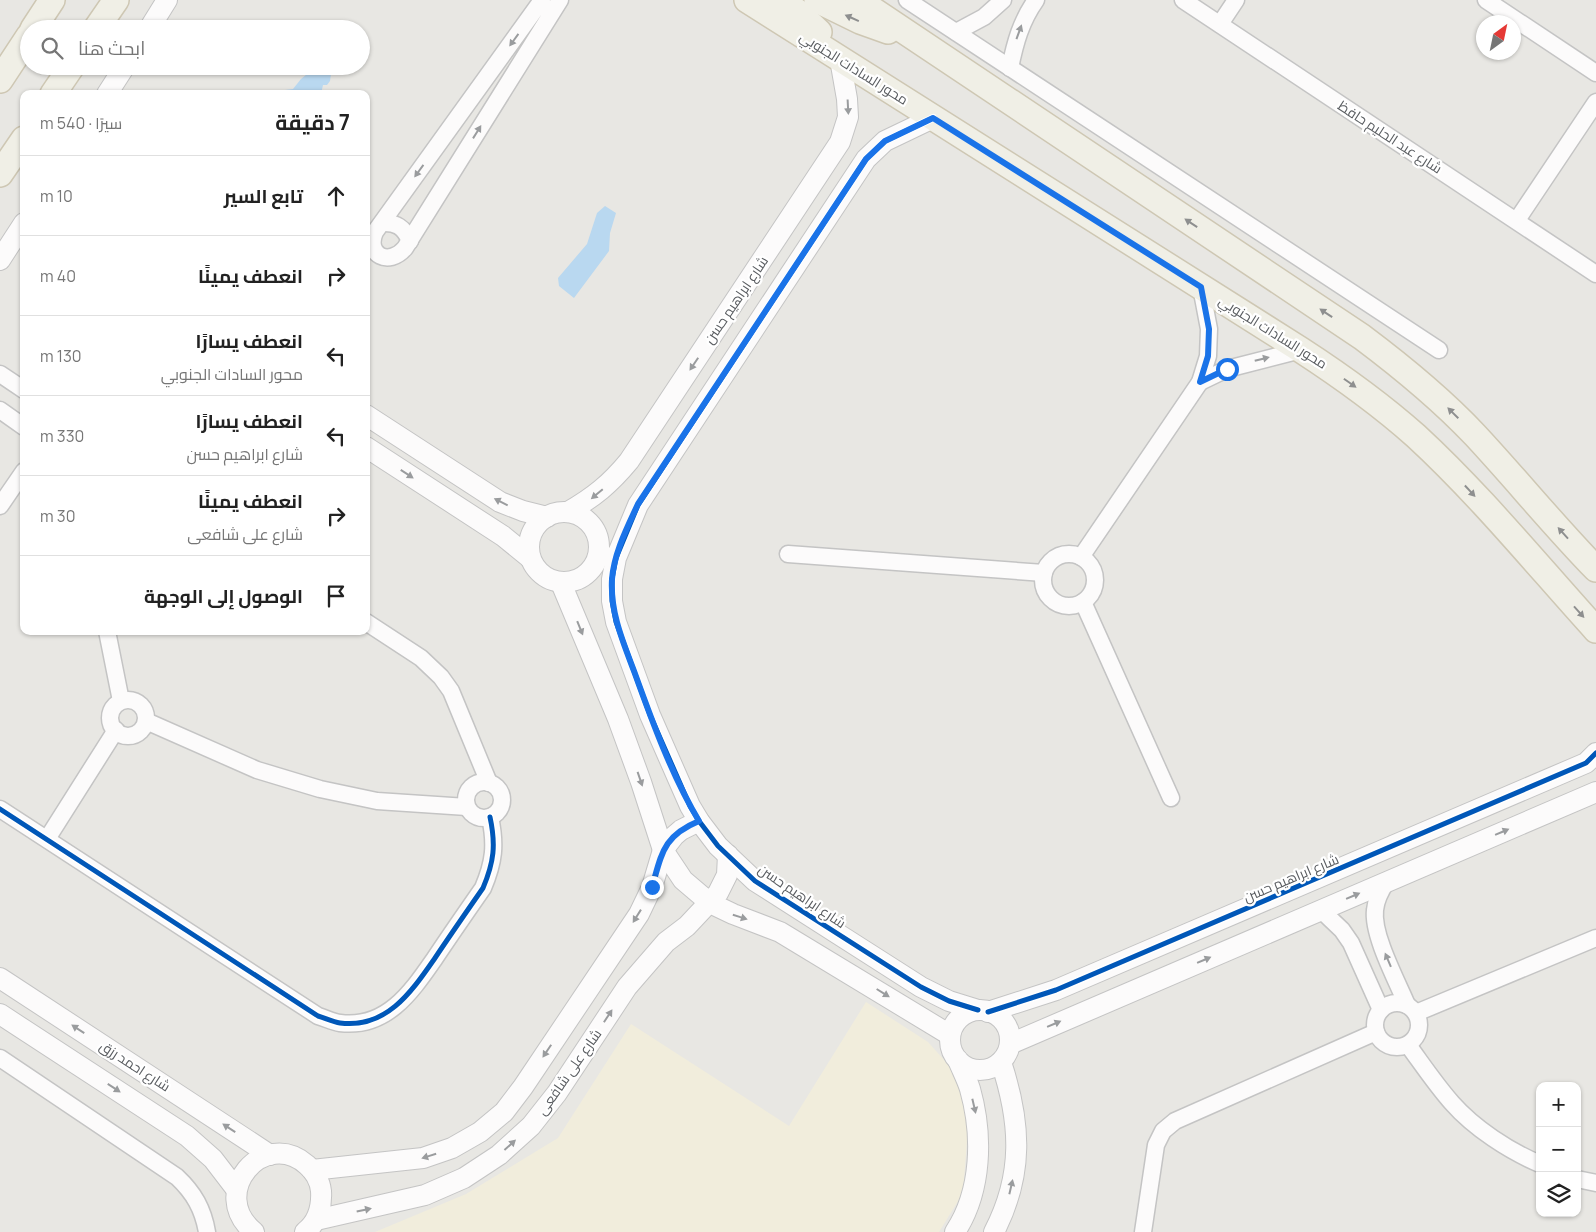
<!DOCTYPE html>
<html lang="ar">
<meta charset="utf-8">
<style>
:root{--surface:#fff;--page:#f2f2f2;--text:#222;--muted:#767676;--line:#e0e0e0}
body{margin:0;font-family:Manrope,Cairo,sans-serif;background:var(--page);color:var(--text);direction:rtl}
.controls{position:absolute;right:15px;bottom:15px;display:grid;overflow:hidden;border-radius:10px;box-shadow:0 1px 4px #0004}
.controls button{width:45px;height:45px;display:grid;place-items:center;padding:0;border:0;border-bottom:1px solid var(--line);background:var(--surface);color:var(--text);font:25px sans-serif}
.compass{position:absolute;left:1476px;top:15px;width:45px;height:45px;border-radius:50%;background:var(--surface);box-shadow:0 1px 4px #0004;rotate:33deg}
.stop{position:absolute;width:15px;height:15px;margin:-11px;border:4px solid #1a73e8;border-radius:50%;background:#fff}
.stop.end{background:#1a73e8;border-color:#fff;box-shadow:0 1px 5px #0008}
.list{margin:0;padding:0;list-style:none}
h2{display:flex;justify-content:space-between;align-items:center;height:65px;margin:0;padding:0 20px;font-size:21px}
h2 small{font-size:16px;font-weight:400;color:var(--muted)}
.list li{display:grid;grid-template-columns:32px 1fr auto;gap:15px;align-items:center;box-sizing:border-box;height:80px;padding:0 20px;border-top:1px solid var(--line)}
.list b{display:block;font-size:19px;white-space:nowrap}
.list p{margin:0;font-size:16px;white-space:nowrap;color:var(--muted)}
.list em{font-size:16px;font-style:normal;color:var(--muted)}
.icon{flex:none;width:28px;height:28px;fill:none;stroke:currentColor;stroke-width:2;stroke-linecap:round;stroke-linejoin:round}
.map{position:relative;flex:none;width:1596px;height:1232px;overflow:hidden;direction:ltr}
.search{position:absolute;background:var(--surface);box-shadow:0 1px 4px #0004;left:20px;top:20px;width:350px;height:55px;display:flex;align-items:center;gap:12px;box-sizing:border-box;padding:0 18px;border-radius:28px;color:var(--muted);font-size:19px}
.panel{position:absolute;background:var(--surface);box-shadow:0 1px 4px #0004;left:20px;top:90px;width:350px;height:545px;border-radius:10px;direction:rtl}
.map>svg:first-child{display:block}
.commercial{fill:#f1eddc}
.water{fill:#b9d8f0}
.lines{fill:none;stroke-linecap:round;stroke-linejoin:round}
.minor-casing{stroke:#c4c4c4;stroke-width:19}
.tertiary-casing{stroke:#c4c4c4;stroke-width:22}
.primary-casing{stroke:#cec7b3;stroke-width:28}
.minor{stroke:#fcfbfb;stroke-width:16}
.tertiary{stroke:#fcfbfb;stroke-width:20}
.primary{stroke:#f0efe6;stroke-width:25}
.cycleway-casing{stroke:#fff;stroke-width:8}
.cycleway{stroke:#0057b8;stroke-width:5}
.oneway{fill:#8e8f8f}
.oneway2{fill:#9a9c9e}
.route{stroke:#1a73e8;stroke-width:6}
.labels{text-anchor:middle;stroke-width:4.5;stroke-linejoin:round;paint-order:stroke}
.street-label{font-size:14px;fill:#595c60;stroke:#fff}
</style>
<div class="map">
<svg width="1596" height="1232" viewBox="0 0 1596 1232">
<rect width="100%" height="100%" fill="#e8e7e3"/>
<!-- commercial -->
<polygon class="commercial" points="866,1002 928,1042 955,1072 969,1113 963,1193 939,1232 375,1232 466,1194 558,1138 631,1024 789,1126"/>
<!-- water -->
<g class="water">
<polygon points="317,66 332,66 330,81 327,85 323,85 321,94 279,94 285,90 293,89 301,79"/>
<polygon points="605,206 616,213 610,233 609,251 574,298 559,286 558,278 587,244 597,213"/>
</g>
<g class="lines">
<defs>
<g id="minor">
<path d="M542 0 375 232C365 255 389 267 405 248L560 0"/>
<polyline points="907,0 1439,350"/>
<polyline points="1183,0 1596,274"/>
<polyline points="1486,0 1596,73"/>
<polyline points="1220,24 1236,0"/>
<polyline points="956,32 984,17 1003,0"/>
<path d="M1010 68C1015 43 1021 21 1036 0"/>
<polyline points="1517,220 1596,102"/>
<path d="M382 223C396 222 404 227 410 241"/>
<polyline points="0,374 24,390"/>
<polyline points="1200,382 1227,369 1301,350"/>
<polyline points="0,410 24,427"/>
<polyline points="0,506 24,471"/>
<polyline points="599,553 616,558"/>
<circle cx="1069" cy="580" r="26"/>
<polyline points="788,554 1044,573"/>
<polyline points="1081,557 1200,382 1208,356 1209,329 1201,287"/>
<polyline points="1083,602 1171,798"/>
<polyline points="366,622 421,658 441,677 451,691 489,783"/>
<polyline points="107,631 121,701"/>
<circle cx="128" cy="718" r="18"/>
<polyline points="146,721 257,770 320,789 377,801 467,807"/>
<circle cx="484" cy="800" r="18"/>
<path d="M0 809 318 1016C325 1018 333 1022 340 1023 387 1029 412 991 435 958 451 934 467 911 483 888 494 862 496 845 490 817"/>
<polyline points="47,839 116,730"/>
<path d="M1387 881C1381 890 1376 899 1375 910 1372 935 1397 981 1407 1005"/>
<polyline points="1321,910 1342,930 1351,943 1381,1010"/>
<circle cx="1397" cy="1025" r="22"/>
<polyline points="1416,1013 1596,938"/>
<path d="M1408 1045C1422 1064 1436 1085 1452 1103 1474 1128 1509 1151 1540 1164"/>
<path d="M0 1058 177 1177C194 1193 203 1209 207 1232"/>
<polyline points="1577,1179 1596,1183"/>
<polyline points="1143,1232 1156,1145 1163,1131 1175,1121 1376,1032"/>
</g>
<g id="tertiary">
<polyline points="149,29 167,0"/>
<polyline points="107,94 125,66"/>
<polyline points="933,118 885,141 866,159 638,505 616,558 612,579 612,601 616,622 650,715 690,806 699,821 718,846 755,881 921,987 949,1001 978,1010"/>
<polyline points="0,260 24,223"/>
<polyline points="366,415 500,502 523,511 547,517"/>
<polyline points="366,447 503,536 530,558"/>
<circle cx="564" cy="547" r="35"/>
<path d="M568 512C594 497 610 484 629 461L840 142 848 117 847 99 840 59"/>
<polyline points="561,583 618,719 641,782 663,850 683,880 710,903 733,914 780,932 950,1035"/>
<polyline points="0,978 270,1155"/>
<circle cx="980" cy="1040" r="30"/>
<polyline points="988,1012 1056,990 1586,763 1596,753"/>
<polyline points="0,1014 187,1136 213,1159 236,1189"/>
<polyline points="1010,1044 1596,792"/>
<polyline points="312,1170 423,1158 452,1148 480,1132 504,1112 523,1087 639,914 652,887 663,850 674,836 681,830 699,821"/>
<polyline points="316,1220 425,1195 464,1178 499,1155 531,1126 557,1093 627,987 666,942 687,926 718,893 727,875 728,855"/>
<path d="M254 1232C207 1193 264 1127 307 1165 314 1171 320 1181 321 1191 322 1207 318 1222 305 1232"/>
<path d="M955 1232C982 1191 983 1135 970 1089 967 1079 962 1070 958 1060"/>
<path d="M994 1232C1024 1174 1021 1123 1001 1062"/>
</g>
<g id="primary">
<path d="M747 0 1301 350C1341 376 1380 404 1416 436 1481 496 1537 565 1596 630"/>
<polyline points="781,0 799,13 819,32"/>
<polyline points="817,0 860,21 888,31"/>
<path d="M858 0 1362 337C1402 367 1441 399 1475 435 1516 479 1554 526 1596 569"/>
<polyline points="33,29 52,0"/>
<polyline points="96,29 116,0"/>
<polyline points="0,80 29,36"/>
<polyline points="53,94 72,66"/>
<polyline points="0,174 24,139"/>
</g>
</defs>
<!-- minor casing -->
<use href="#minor" class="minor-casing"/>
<!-- tertiary casing -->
<use href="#tertiary" class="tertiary-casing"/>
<!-- primary casing -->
<use href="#primary" class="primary-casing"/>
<!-- minor -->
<use href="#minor" class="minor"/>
<!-- tertiary -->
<use href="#tertiary" class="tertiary"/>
<!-- primary -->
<use href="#primary" class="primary"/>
<defs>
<g id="cycleway">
<polyline points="933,118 885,141 866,159 638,505 616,558 612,579 612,601 616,622 650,715 690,806 699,821 718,846 755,881 921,987 949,1001 978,1010"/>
<path d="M0 809 318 1016C325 1018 333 1022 340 1023 387 1029 412 991 435 958 451 934 467 911 483 888 494 862 496 845 490 817"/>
<polyline points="988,1012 1056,990 1586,763 1596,753"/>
</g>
</defs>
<!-- cycleway casing -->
<use href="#cycleway" class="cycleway-casing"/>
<!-- cycleway -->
<use href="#cycleway" class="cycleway"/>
</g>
<!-- one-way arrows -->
<defs><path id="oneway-solid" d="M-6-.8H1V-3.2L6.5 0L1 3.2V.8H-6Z" transform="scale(1.25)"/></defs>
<g class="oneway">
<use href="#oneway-solid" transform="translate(852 18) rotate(-156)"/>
<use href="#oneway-solid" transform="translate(1191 223) rotate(-146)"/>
<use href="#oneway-solid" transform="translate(1326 313) rotate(-146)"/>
<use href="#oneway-solid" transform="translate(1350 383) rotate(35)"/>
<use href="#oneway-solid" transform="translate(1453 413) rotate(-135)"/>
<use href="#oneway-solid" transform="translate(1470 491) rotate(47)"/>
<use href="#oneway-solid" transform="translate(1563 533) rotate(-132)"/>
<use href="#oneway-solid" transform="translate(1579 612) rotate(48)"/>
</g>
<g class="oneway2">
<use href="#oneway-solid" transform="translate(1019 32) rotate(-70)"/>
<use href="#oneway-solid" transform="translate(514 40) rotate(126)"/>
<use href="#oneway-solid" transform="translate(848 107) rotate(87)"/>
<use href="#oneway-solid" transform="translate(477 132) rotate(-58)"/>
<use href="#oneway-solid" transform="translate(419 171) rotate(126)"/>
<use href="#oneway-solid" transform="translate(1262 359) rotate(-14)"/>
<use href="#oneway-solid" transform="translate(694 364) rotate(124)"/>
<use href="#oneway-solid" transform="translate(407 474) rotate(33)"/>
<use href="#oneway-solid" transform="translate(597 494) rotate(140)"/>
<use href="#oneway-solid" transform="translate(501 502) rotate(-153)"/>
<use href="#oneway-solid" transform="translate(580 628) rotate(68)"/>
<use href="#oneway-solid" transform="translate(640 779) rotate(71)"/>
<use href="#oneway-solid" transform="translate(1502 832) rotate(-23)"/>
<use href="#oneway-solid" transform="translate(1353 896) rotate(-23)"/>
<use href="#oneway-solid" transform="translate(637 916) rotate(122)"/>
<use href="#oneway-solid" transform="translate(740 917) rotate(17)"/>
<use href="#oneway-solid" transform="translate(1204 960) rotate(-23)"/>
<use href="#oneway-solid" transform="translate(1388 960) rotate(-113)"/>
<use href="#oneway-solid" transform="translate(883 993) rotate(32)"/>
<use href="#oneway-solid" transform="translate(608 1016) rotate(-57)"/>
<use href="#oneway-solid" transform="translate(1054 1024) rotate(-23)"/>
<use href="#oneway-solid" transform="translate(78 1029) rotate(-147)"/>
<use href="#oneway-solid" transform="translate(547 1051) rotate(124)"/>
<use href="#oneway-solid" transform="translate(114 1088) rotate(33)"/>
<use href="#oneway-solid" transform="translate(974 1106) rotate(77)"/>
<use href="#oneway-solid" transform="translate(229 1128) rotate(-147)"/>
<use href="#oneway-solid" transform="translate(510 1145) rotate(-42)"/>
<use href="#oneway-solid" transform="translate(429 1156) rotate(163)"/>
<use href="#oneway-solid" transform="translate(1011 1187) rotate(-77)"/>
<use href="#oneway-solid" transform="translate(364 1210) rotate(-12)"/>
</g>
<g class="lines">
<!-- route -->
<path class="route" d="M652 887C662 853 663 836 699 821 672 776 652 721 634 671 623 642 610 612 612 579 614 553 627 528 638 504L866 159 885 141 933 118 1201 287 1209 329 1208 356 1200 382 1227 369"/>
</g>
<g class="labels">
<!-- street labels -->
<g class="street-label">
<text transform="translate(854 68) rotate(32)" y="5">محور السادات الجنوبي</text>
<text transform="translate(1390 137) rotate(33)" y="5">شارع عبد الحليم حافظ</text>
<text transform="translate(736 300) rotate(-56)" y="5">شارع ابراهيم حسن</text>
<text transform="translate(1273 332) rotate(32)" y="5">محور السادات الجنوبي</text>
<text transform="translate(1291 878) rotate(-23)" y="5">شارع ابراهيم حسن</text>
<text transform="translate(802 896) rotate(34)" y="5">شارع ابراهيم حسن</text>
<text transform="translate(135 1066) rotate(33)" y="5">شارع احمد رزق</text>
<text transform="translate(569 1072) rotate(-55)" y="5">شارع على شافعى</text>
</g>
</g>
</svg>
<div class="controls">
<button>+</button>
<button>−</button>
<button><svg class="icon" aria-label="layers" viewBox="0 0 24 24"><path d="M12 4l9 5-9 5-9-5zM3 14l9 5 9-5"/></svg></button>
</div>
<svg class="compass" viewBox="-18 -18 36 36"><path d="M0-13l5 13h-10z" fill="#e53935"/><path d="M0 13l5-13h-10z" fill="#767676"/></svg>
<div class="stop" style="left:1227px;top:369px"></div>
<div class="stop end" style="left:652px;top:887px"></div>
<div class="search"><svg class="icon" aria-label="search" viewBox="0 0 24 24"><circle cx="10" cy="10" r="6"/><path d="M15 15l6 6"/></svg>ابحث هنا</div>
<section class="panel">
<h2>7 دقيقة<small>سيرًا · 540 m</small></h2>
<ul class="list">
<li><svg class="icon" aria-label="ahead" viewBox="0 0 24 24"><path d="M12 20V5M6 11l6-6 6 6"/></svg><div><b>تابع السير</b></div><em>10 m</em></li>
<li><svg class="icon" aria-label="right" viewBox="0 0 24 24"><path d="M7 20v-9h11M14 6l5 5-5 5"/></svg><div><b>انعطف يمينًا</b></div><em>40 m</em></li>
<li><svg class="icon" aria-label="left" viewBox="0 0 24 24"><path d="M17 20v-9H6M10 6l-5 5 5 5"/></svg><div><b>انعطف يسارًا</b><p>محور السادات الجنوبي</p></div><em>130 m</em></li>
<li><svg class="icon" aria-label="left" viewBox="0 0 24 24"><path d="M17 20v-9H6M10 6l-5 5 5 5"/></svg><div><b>انعطف يسارًا</b><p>شارع ابراهيم حسن</p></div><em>330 m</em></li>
<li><svg class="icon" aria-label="right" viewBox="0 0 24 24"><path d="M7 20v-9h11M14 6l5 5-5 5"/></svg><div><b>انعطف يمينًا</b><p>شارع على شافعى</p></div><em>30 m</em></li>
<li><svg class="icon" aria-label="arrive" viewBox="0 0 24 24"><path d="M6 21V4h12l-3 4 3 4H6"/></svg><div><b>الوصول إلى الوجهة</b></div></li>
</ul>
</section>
</div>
